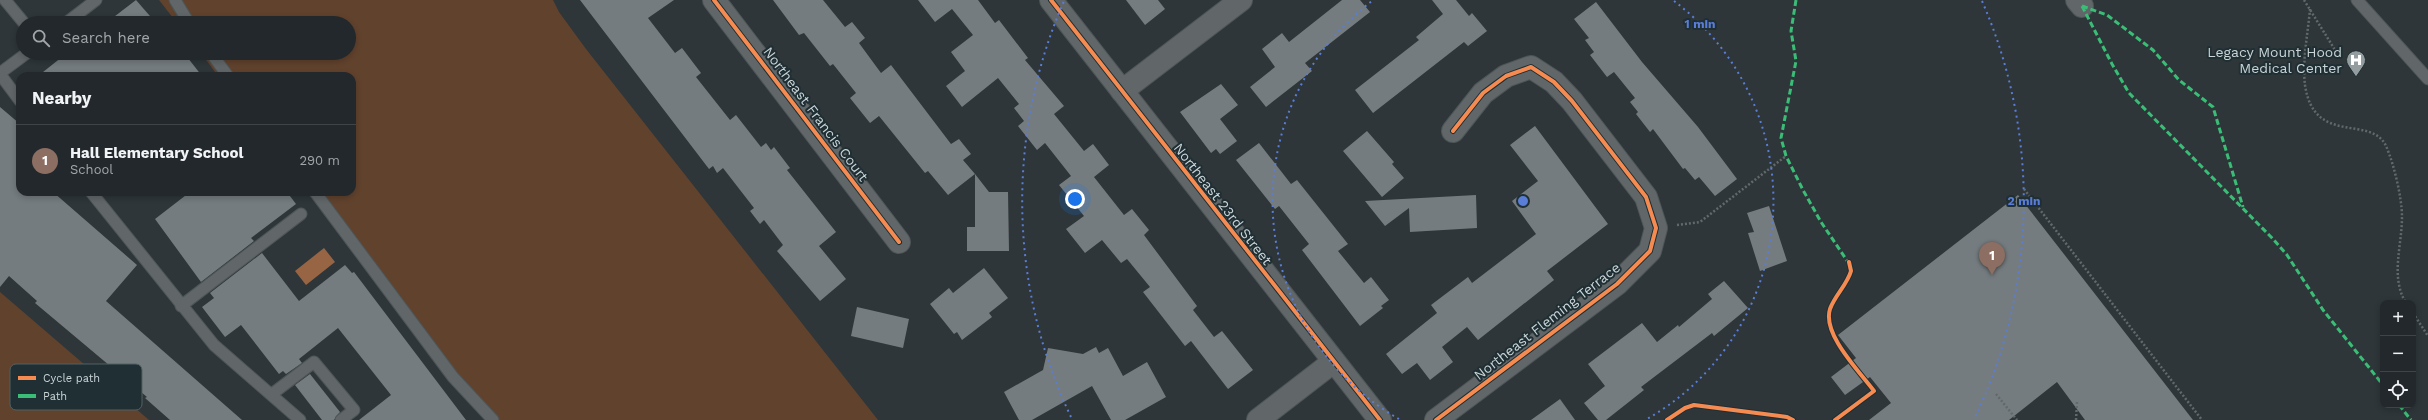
<!DOCTYPE html>
<meta charset="utf-8">
<style>
:root{--surface:#22282b;--page:#2a3033;--text:#f1f3f6;--muted:#a2a6a9;--line:#3f4447;--accent:#939da0}
body{margin:0;font-family:"Work Sans",sans-serif;background:var(--page);color:var(--text)}
.controls{position:absolute;right:12px;bottom:12px;display:grid;overflow:hidden;border-radius:8px;box-shadow:0 2px 6px #0003}
.controls button{width:36px;height:36px;display:grid;place-items:center;padding:0;border:0;border-bottom:1px solid var(--line);background:var(--surface);color:var(--text);font:20px sans-serif}
.you{position:absolute;left:1075px;top:199px;width:14px;height:14px;margin:-10px;border:3px solid #fff;border-radius:50%;background:#1a73e8;box-shadow:0 0 0 6px #1a73e833}
.badge{display:grid;place-items:center;width:26px;height:26px;border-radius:50%;background:var(--accent);color:#fff;font-size:13px;font-weight:700}
.pin{position:absolute;translate:-50% -33px;filter:drop-shadow(0 1px 2px #0008)}
.pin::after{content:'';position:absolute;top:21px;width:14px;height:12px;background:inherit;clip-path:polygon(0 0,100% 0,50% 100%)}
.list{margin:0;padding:0;list-style:none}
h2{display:flex;justify-content:space-between;align-items:center;height:52px;margin:0;padding:0 16px;font-size:17px}
h2 small{font-size:13px;font-weight:400;color:var(--muted)}
.list li{display:grid;grid-template-columns:26px 1fr auto;gap:12px;align-items:center;box-sizing:border-box;height:72px;padding:0 16px;border-top:1px solid var(--line)}
.list b{display:block;font-size:15px;white-space:nowrap}
.list p{margin:0;font-size:13px;white-space:nowrap;color:var(--muted)}
.list em{font-size:13px;font-style:normal;color:var(--muted)}
.icon{flex:none;width:22px;height:22px;fill:none;stroke:currentColor;stroke-width:2;stroke-linecap:round;stroke-linejoin:round}
.map{position:relative;flex:none;width:2428px;height:420px;overflow:hidden}
.search{position:absolute;background:var(--surface);box-shadow:0 2px 6px #0003;left:16px;top:16px;width:340px;height:44px;display:flex;align-items:center;gap:10px;box-sizing:border-box;padding:0 14px;border-radius:22px;color:var(--muted);font-size:15px}
.panel{position:absolute;background:var(--surface);box-shadow:0 2px 6px #0003;left:16px;top:72px;width:340px;height:124px;border-radius:12px}
.map>svg:first-child{display:block}
.green{fill:#61422d}
.water{fill:#986544}
.building{fill:#757c7f}
.lines{fill:none;stroke-linecap:round;stroke-linejoin:round}
.service-casing{stroke:#4e5557;stroke-width:13}
.minor-casing{stroke:#4e5557;stroke-width:24}
.path{stroke:#63696b;stroke-width:2.5;stroke-dasharray:2 2;stroke-linecap:butt}
.service{stroke:#616769;stroke-width:11}
.minor{stroke:#616769;stroke-width:22}
.quiet{stroke:#3abd76;stroke-width:3;stroke-dasharray:6 3;stroke-linecap:butt}
.cycleway-casing{stroke:#1f2f34;stroke-width:6}
.cycleway{stroke:#f68b52;stroke-width:4}
.ring{fill:none;stroke:#5a7dd8;stroke-width:2;stroke-dasharray:2 4}
.labels{text-anchor:middle;stroke-width:4;stroke-linejoin:round;paint-order:stroke}
.poi-label{font-size:14px;fill:#cad4d7;stroke:#1f2f34;text-anchor:end}
.street-label{font-size:14px;fill:#cad4d7;stroke:#1f2f34}
.key{fill:#1f2f34;stroke:#526165;stroke-width:1}
.key-label{font-size:11px;fill:#cad4d7}
.centre{fill:#5a7dd8;stroke:#1f2f34;stroke-width:2}
.ring-label{font-size:12px;text-anchor:middle;font-weight:bold;fill:#5a7dd8;stroke:#1f2f34;stroke-width:4;stroke-linejoin:round;paint-order:stroke}
</style>
<div class="map">
<svg width="2428" height="420" viewBox="0 0 2428 420">
<rect width="100%" height="100%" fill="#2e3639"/>
<!-- green -->
<g class="green">
<polygon points="159,0 553,0 559,12 586,49 878,420 486,420 309,192 352,192 352,76 218,76 201,53 349,53 349,23 177,23"/>
<polygon points="0,292 149,420 0,420"/>
</g>
<!-- water -->
<polygon class="water" points="324,248 335,262 306,285 295,271"/>
<!-- building -->
<g class="building">
<polygon points="136,0 156,23 106,23"/>
<polygon points="580,0 674,0 648,18 675,53 682,48 701,73 696,77 730,120 736,115 761,147 766,143 771,150 774,147 790,168 787,170 836,232 819,246 846,279 820,301 777,251 783,245 764,220 760,224 750,211 754,208 723,168 717,173 713,166 709,169"/>
<polygon points="773,0 823,0 845,27 852,22 865,38 859,43 881,73 891,65 951,144 959,139 971,154 963,160 975,174 948,195 928,171 925,173 879,116 870,123 850,98 856,93 833,64 830,66 804,33 799,35"/>
<polygon points="918,0 978,0 995,23 999,20 1028,58 1025,60 1064,106 1054,114 1084,151 1093,144 1109,165 1094,177 1124,215 1132,209 1149,230 1144,235 1197,306 1193,310 1214,337 1222,331 1253,370 1228,389 1191,341 1185,346 1143,292 1150,287 1127,259 1121,263 1102,240 1085,253 1066,229 1084,216 1059,185 1071,176 1045,143 1037,150 1018,126 1024,121 1014,108 1019,104 998,78 962,107 946,86 965,71 951,52 973,35 952,9 935,22"/>
<polygon points="1126,0 1158,0 1165,9 1145,25"/>
<polygon points="1342,0 1360,0 1370,12 1305,63 1312,71 1266,107 1250,87 1275,67 1262,49 1282,33 1289,42"/>
<polygon points="1432,0 1456,0 1469,16 1472,13 1487,31 1468,46 1464,42 1373,113 1355,90 1419,40 1416,37 1443,14"/>
<polygon points="1596,2 1642,62 1698,127 1737,179 1715,196 1699,177 1695,180 1685,168 1683,169 1653,129 1650,132 1636,114 1638,112 1630,102 1635,98 1614,72 1607,77 1590,55 1594,52 1585,40 1589,38 1574,19"/>
<polygon points="67,53 184,53 202,76 38,76"/>
<polygon points="1221,84 1238,105 1220,119 1237,141 1220,154 1216,149 1211,153 1180,112"/>
<polygon points="0,107 20,124 20,192 53,192 137,265 106,301 242,420 170,420 145,398 147,397 35,303 37,301 9,276 0,287"/>
<polygon points="1535,126 1608,224 1547,271 1554,280 1478,340 1467,327 1442,347 1453,362 1430,380 1417,363 1402,374 1386,354 1437,313 1431,305 1468,277 1472,283 1536,234 1512,201 1538,181 1510,145"/>
<polygon points="1367,131 1394,162 1392,164 1404,178 1382,197 1343,151"/>
<polygon points="1259,143 1291,184 1297,180 1348,244 1338,251 1364,283 1371,277 1389,300 1381,306 1383,308 1360,326 1302,250 1309,244 1279,206 1275,209 1236,160"/>
<polygon points="975,174 989,192 1008,192 1009,251 967,251 967,227 975,227"/>
<polygon points="190,192 287,192 296,204 251,238 254,241 201,282 155,219"/>
<polygon points="1476,195 1477,228 1410,232 1409,208 1385,226 1365,201"/>
<polygon points="2018,195 2193,420 2085,420 2057,382 2009,420 1869,420 1891,403 1870,377 1845,395 1831,377 1856,358 1838,335"/>
<polygon points="1769,206 1787,261 1760,271 1748,233 1754,232 1747,213"/>
<polygon points="262,253 299,301 345,265 352,273 354,272 466,420 359,420 391,395 338,328 299,359 302,363 286,374 283,371 279,374 241,325 225,337 202,307 214,298 210,293"/>
<polygon points="984,268 1008,298 989,313 992,317 962,340 957,332 954,334 930,304 949,288 953,293"/>
<polygon points="1724,281 1748,308 1714,336 1712,333 1641,387 1644,390 1606,420 1598,420 1584,403 1605,386 1588,364 1642,323 1657,342 1678,325 1679,327 1712,299 1708,294"/>
<polygon points="857,307 909,319 903,348 851,336"/>
<polygon points="1096,347 1099,353 1108,348 1123,376 1147,362 1166,397 1125,420 1111,420 1092,386 1032,420 1019,420 1004,392 1043,370 1048,348 1083,354"/>
<polygon points="310,374 340,412 334,420 322,420 295,385"/>
<polygon points="1560,399 1575,420 1531,420"/>
</g>
<g class="lines">
<defs>
<g id="service">
<polyline points="5,0 24,23"/>
<polyline points="175,0 189,23"/>
<polyline points="2357,0 2428,79"/>
<polyline points="66,23 96,0"/>
<polyline points="211,53 228,76"/>
<polyline points="0,73 27,53"/>
<polyline points="0,74 20,101"/>
<polyline points="91,192 214,345 300,420"/>
<polyline points="315,192 453,377 493,420"/>
<polyline points="181,306 301,214"/>
<polyline points="272,394 314,362 354,410 341,420"/>
</g>
<g id="minor">
<polyline points="714,0 899,242"/>
<polyline points="1051,0 1380,420"/>
<polyline points="2077,0 2082,6"/>
<polyline points="1122,91 1241,0"/>
<polyline points="1258,420 1333,362"/>
<polyline points="1436,420 1617,284 1650,251 1656,228 1646,197 1572,101 1554,82 1531,67 1506,76 1483,93 1453,131"/>
</g>
</defs>
<!-- service casing -->
<use href="#service" class="service-casing"/>
<!-- minor casing -->
<use href="#minor" class="minor-casing"/>
<!-- path -->
<g class="path">
<polyline points="2304,0 2340,58"/>
<path d="M2310 9C2308 33 2302 61 2305 85 2314 147 2371 114 2386 146 2394 164 2402 198 2402 217 2402 246 2390 277 2406 303"/>
<polyline points="2024,189 2202,420"/>
<polyline points="1677,225 1700,222 1786,156"/>
<polyline points="2413,313 2428,336"/>
<polyline points="1996,394 2017,420"/>
<polyline points="2076,420 2077,402"/>
</g>
<!-- service -->
<use href="#service" class="service"/>
<!-- minor -->
<use href="#minor" class="minor"/>
<!-- quiet -->
<g class="quiet">
<polyline points="1796,0 1791,31 1796,61 1781,138 1786,156 1803,190 1821,222 1850,265"/>
<polyline points="2082,6 2112,64 2129,93 2273,239 2287,255 2323,310 2383,385"/>
<polyline points="2082,6 2107,15 2153,50 2179,80 2213,107 2243,207"/>
<polyline points="2399,405 2411,420"/>
</g>
<defs>
<g id="cycleway">
<polyline points="714,0 899,242"/>
<polyline points="1051,0 1380,420"/>
<polyline points="1436,420 1617,284 1650,251 1656,228 1646,197 1572,101 1554,82 1531,67 1506,76 1483,93 1453,131"/>
<polyline points="1667,420 1685,408 1694,405 1787,417 1793,420"/>
<path d="M1835 420 1874 391C1859 371 1822 334 1830 309 1835 295 1847 285 1851 271L1849 262"/>
</g>
</defs>
<!-- cycleway casing -->
<use href="#cycleway" class="cycleway-casing"/>
<!-- cycleway -->
<use href="#cycleway" class="cycleway"/>
</g>
<!-- distance rings -->
<g class="ring">
<path d="M1399 419A251 251 0 0 1 1372 1M1674 1A251 251 0 0 1 1647 419"/>
<path d="M1071 417A501 501 0 0 1 1064 1M1982 1A501 501 0 0 1 1975 417"/>
</g>
<!-- icons -->
<defs>
<symbol id="hospital-pin" viewBox="-11 -11 22 30"><path d="M0 17L-7.5 6A9.5 9.5 0 1 1 7.5 6Z" fill="#939da0" stroke="#1f2f34"/><path d="M-5-5h3v3.5h4V-5h3V5h-3V1.5h-4V5h-3Z" fill="#fff"/></symbol>
</defs>
<g fill-rule="evenodd">
<use href="#hospital-pin" x="2345" y="49" width="22" height="30"/>
</g>
<g class="labels">
<!-- poi labels -->
<g class="poi-label">
<text x="2342" y="57">Legacy Mount Hood<tspan x="2342" dy="16">Medical Center</tspan></text>
</g>
<!-- street labels -->
<g class="street-label">
<text transform="translate(816 114) rotate(53)" y="5">Northeast Francis Court</text>
<text transform="translate(1223 204) rotate(52)" y="5">Northeast 23rd Street</text>
<text transform="translate(1547 321) rotate(-38)" y="5">Northeast Fleming Terrace</text>
</g>
</g>
<!-- legend -->
<rect x="10" y="364" width="132" height="46" rx="6" class="key"/>
<rect x="18" y="376" width="18" height="4" fill="#f68b52"/>
<rect x="18" y="394" width="18" height="4" fill="#3abd76"/>
<g class="key-label">
<text x="43" y="382">Cycle path</text>
<text x="43" y="400">Path</text>
</g>
<circle cx="1523" cy="201" r="6" class="centre"/>
<g class="ring-label">
<text x="1700" y="28">1 min</text>
<text x="2024" y="205">2 min</text>
</g>
</svg>
<div class="controls">
<button>+</button>
<button>−</button>
<button><svg class="icon" aria-label="locate" viewBox="0 0 24 24"><circle cx="12" cy="12" r="6"/><path d="M12 2v4M12 18v4M2 12h4M18 12h4"/></svg></button>
</div>
<div class="you"></div>
<div class="pin badge" style="left:1992px;top:275px;background:#8d6e63">1</div>
<div class="search"><svg class="icon" aria-label="search" viewBox="0 0 24 24"><circle cx="10" cy="10" r="6"/><path d="M15 15l6 6"/></svg>Search here</div>
<section class="panel">
<h2>Nearby<small></small></h2>
<ul class="list">
<li><span class="badge" style="background:#8d6e63">1</span><div><b>Hall Elementary School</b><p>School</p></div><em>290 m</em></li>
</ul>
</section>
</div>
